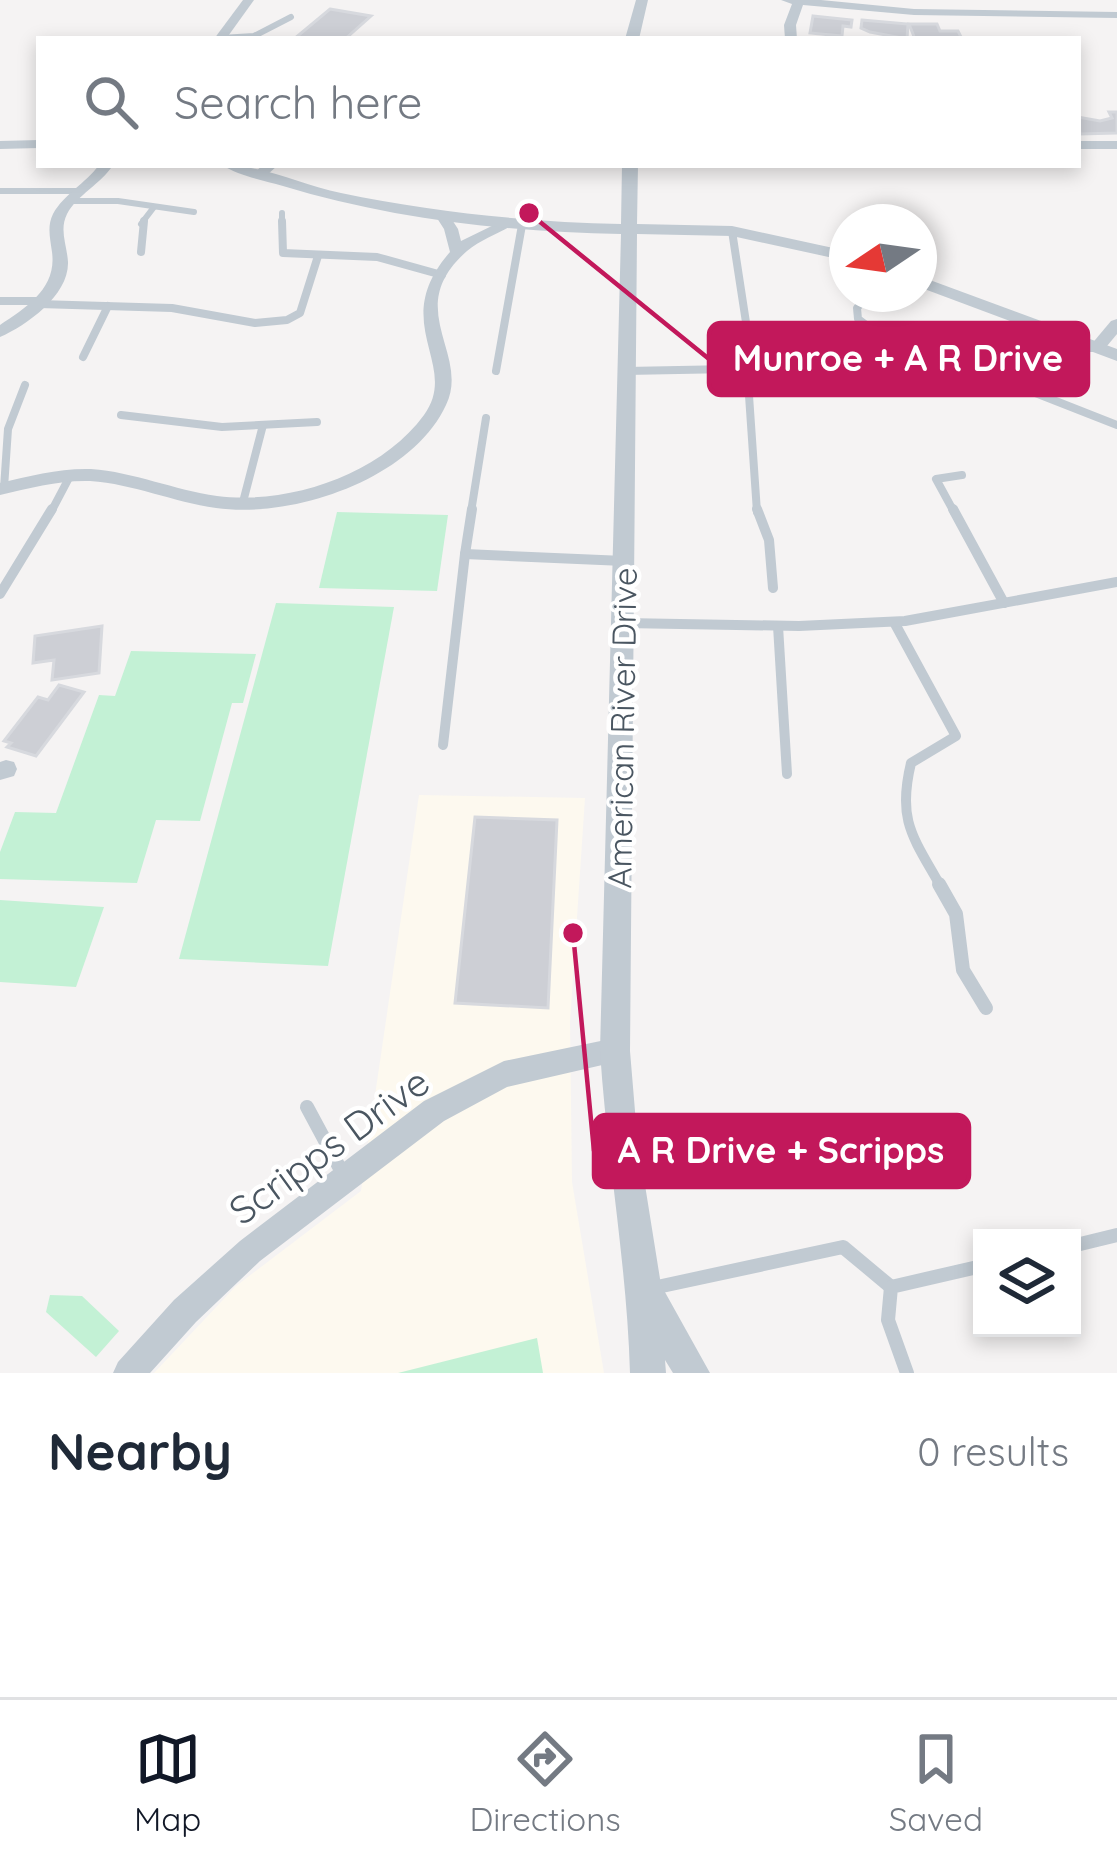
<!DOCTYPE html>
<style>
:root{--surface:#fff;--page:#f2f2f3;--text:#1f2937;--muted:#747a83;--line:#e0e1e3;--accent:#111827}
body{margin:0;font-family:Quicksand,sans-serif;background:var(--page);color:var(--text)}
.controls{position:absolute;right:36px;bottom:36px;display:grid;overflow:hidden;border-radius:0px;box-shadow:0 6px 18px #0003}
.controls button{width:108px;height:108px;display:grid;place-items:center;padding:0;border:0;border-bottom:3px solid var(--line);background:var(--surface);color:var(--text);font:60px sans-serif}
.compass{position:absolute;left:829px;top:204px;width:108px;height:108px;border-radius:50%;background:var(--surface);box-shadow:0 6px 18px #0003;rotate:257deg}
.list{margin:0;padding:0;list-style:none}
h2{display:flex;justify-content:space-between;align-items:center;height:156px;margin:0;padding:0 48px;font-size:51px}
h2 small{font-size:39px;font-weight:400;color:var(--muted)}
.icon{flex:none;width:66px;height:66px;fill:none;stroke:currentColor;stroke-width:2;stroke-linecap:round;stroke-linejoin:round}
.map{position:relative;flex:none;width:1117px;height:1373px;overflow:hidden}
.search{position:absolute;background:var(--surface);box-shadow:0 6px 18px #0003;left:36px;right:36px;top:36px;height:132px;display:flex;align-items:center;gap:30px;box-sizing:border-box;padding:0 42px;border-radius:0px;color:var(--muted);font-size:45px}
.sheet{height:324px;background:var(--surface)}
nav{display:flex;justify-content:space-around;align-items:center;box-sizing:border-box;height:168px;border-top:3px solid var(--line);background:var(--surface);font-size:33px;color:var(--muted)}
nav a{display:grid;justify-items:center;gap:6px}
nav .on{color:var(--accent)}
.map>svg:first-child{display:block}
.commercial{fill:#fdf9ef}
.green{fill:#c3f1d5}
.building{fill:#cdcfd5;stroke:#d7d9de;stroke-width:3}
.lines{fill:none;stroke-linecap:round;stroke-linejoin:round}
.service-far3{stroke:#c1cad2;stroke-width:6}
.service-far2{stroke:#c1cad2;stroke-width:8}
.service-far1{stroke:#c1cad2;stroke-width:10}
.service{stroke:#c1cad2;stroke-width:14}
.minor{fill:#c1cad2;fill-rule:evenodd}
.tertiary{fill:#c1cad2;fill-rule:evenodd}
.labels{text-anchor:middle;stroke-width:9;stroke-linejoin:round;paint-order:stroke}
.street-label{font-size:33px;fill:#4a5661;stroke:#fff}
.near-street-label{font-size:39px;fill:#4a5661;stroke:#fff}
.leader{fill:none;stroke:#c2185b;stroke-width:4.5}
.callout-dot{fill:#c2185b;stroke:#fff;stroke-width:4.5}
.callout{fill:#c2185b;stroke:#c2185b;stroke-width:4.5}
.callout-label{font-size:36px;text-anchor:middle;font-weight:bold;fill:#fff}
</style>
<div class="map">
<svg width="1117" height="1373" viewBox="0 0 1117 1373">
<rect width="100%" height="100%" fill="#f5f3f3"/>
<!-- commercial -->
<polygon class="commercial" points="419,795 585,798 570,1022 572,1182 604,1373 154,1373 236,1286 361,1191"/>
<!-- green -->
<g class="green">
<polygon points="337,512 448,515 437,591 319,588"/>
<polygon points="276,603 394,607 328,966 179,959"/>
<polygon points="131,651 256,654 243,703 232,703 200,821 156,820 137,883 0,879 0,852 15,812 56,813 99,695 115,696"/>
<polygon points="0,900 104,907 76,987 0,982"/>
<polygon points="50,1295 82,1296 119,1331 96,1357 46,1312"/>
<polygon points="537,1338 543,1373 398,1373"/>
</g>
<!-- building -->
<g class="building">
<polygon points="330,9 371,16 345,39 294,39"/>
<polygon points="813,16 852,20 851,27 843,26 842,36 810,33"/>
<polygon points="862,20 908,24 907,39 870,32 861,28"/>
<polygon points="909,24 937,24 940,31 958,31 962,39 915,39"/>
<polygon points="1109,112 1117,112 1117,133 1080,134 1078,117 1100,121 1112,118"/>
<polygon points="102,626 99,673 52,680 54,660 33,663 35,636"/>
<polygon points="59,685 84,692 36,756 7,747 11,743 4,741 38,697 48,700"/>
<polygon points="475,817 557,820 548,1008 455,1003"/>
</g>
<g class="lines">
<!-- service-far3 -->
<g class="service-far3">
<polyline points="221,38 254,36 291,17"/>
<polyline points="0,191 81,191"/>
<polyline points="70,201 118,201 194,212"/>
<polyline points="282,213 282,224"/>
<polyline points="141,224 154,207"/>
</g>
<!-- service-far2 -->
<g class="service-far2">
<polyline points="282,221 283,253 377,257 442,275"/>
<polyline points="732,231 751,355"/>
<polyline points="141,252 144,221"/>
<polyline points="869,294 857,308 858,319 870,328 1117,425"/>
<polyline points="0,301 41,301"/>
<polyline points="39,304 172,308 255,323 287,320 300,313 318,256"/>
<polyline points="83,357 108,306"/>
<polyline points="496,371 522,225"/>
<polyline points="626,371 731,369 748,381 757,512"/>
<polyline points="121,415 222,427 317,422"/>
<polyline points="4,488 8,429 25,385"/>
<polyline points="243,502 263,425"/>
<polyline points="51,512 70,476"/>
<polyline points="471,512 486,418"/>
<polyline points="954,512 936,479 962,475"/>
</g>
<!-- service-far1 -->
<g class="service-far1">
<polyline points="472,509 465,554 624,561"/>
<polyline points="757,509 769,540 773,588"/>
<polyline points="953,509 1004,603"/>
<polyline points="0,594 52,509"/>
<path d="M894 622 956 736 911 763C897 821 913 837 941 887"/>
<polyline points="624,623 799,626 905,621 1117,582"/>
<polyline points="778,626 787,774"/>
<polyline points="443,745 465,554"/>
</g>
<!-- service -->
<g class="service">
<polyline points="939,884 956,914 963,970 986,1008"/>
<polyline points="307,1107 344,1176"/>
<polyline points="1072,1246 1117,1235"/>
<polyline points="648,1289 843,1247 891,1287"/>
<polyline points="907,1373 888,1320 891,1287 982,1266"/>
</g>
<!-- minor -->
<g class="minor">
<polygon points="243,0 254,0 226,39 214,39"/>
<polygon points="781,0 821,0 914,9 1117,12 1117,18 914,15 803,5 796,25 797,39 785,39 784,25 792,4"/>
<rect x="1078" y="141" width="39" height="8"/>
<path d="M99 165H113C101 184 77 195 67 214 59 230 67 245 68 262 69 295 27 325 0 337V325C27 307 57 288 52 252 50 238 47 226 53 214 64 194 86 183 99 165Z"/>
<polygon points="263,165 278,165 266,176 256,176 254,173"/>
<path d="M437 212H447L458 229 461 241 502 221 514 224C499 234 481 239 467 251 401 309 471 353 446 405 412 479 293 519 216 508 173 502 134 484 90 481 60 480 30 488 0 495V483C30 476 60 468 91 469 134 472 174 490 217 496 289 505 380 475 424 415 461 364 387 324 450 252L444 229 435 215Z"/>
<polygon points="919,235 929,239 919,246"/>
<polygon points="1117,319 1117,334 1102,352 1090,352 1090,346 1111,321"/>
<polygon points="6,760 14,762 17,769 14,776 0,780 0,762"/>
<polygon points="615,1038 624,1042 628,1051 624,1060 507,1087 444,1121 260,1261 196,1322 150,1373 113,1373 118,1362 174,1300 240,1241 424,1101 504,1061"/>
</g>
<!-- tertiary -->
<g class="tertiary">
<polygon points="636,0 648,0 639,39 625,39"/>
<polygon points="39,140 39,148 0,149 0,141"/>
<path d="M222 165C264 165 301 185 341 193 432 212 527 222 621 224L622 165H638L637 224 732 226 847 251V261L732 236 637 234 630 1051 637 1135 661 1285 710 1373H673L665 1360 666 1373H630C627 1265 607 1159 600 1051L621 234C508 232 391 219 283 186 263 180 239 176 222 165Z"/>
<polygon points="919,276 1117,349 1117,361 919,287"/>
</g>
</g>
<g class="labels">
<!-- street labels -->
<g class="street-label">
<text transform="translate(622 728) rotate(-89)" y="12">American River Drive</text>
</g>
<!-- near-street labels -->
<g class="near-street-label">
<text transform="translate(329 1146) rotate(-36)" y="14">Scripps Drive</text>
</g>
</g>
<!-- callouts -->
<path class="leader" d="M529 213L709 359M573 933L594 1151"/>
<g class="callout-dot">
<circle cx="529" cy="213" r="12"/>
<circle cx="573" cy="933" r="12"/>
</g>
<g class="callout">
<rect x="709" y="323" width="379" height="72" rx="12"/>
<rect x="594" y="1115" width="375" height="72" rx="12"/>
</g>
<g class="callout-label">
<text x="898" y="371">Munroe + A R Drive</text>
<text x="781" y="1163">A R Drive + Scripps</text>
</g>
</svg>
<div class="controls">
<button><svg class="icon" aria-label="layers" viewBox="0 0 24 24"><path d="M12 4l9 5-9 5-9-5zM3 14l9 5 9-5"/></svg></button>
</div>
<svg class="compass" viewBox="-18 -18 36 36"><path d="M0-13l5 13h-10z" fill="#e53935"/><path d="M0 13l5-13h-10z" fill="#747a83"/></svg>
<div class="search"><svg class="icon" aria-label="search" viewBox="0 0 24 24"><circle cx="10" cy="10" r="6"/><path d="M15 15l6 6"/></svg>Search here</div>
</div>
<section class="sheet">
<h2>Nearby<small>0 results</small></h2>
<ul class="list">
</ul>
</section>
<nav>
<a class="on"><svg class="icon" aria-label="map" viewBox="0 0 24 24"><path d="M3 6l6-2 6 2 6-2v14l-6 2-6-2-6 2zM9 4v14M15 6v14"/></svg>Map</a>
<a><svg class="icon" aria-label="directions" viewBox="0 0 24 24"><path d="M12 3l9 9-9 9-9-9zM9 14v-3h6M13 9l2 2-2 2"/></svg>Directions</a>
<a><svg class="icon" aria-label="saved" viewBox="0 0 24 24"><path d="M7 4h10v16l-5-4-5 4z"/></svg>Saved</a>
</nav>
